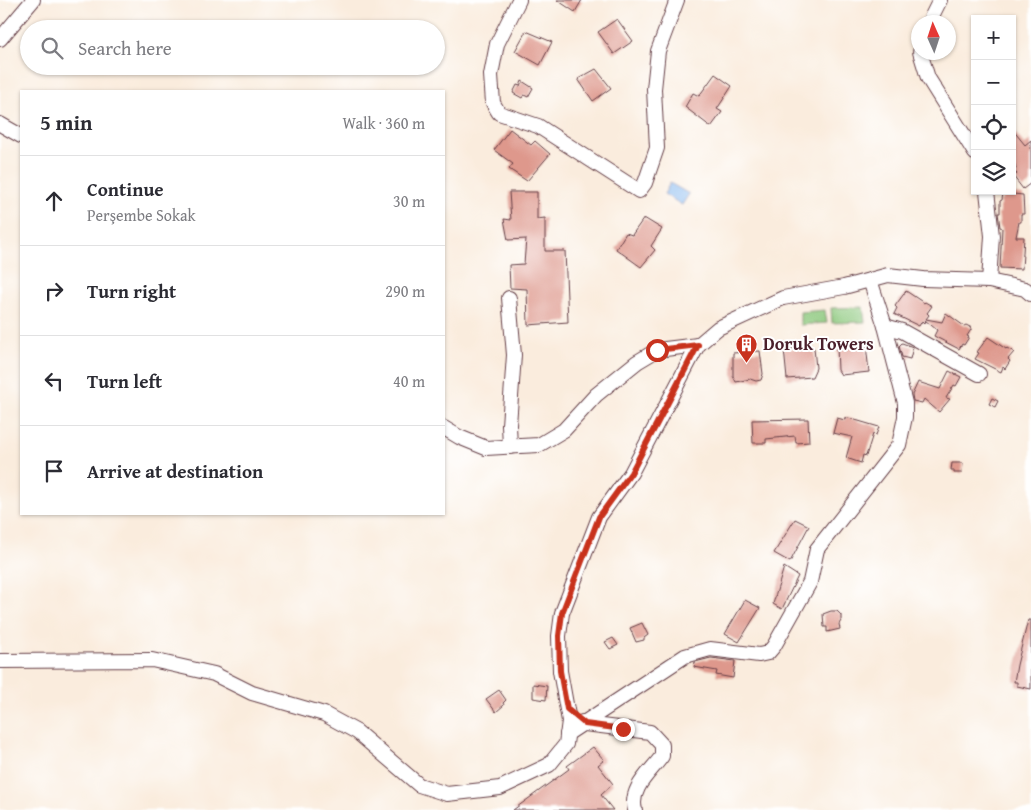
<!DOCTYPE html>
<meta charset="utf-8">
<style>
:root{--surface:#fff;--page:#f2f2f3;--text:#2b2b33;--muted:#7c7c81;--line:#e1e1e2}
body{margin:0;font-family:"Gentium Book Plus",serif;background:var(--page);color:var(--text)}
.controls{position:absolute;right:15px;top:15px;display:grid;overflow:hidden;border-radius:0px;box-shadow:0 1px 4px #0004}
.controls button{width:45px;height:45px;display:grid;place-items:center;padding:0;border:0;border-bottom:1px solid var(--line);background:var(--surface);color:var(--text);font:25px sans-serif}
.compass{position:absolute;left:911px;top:15px;width:45px;height:45px;border-radius:50%;background:var(--surface);box-shadow:0 1px 4px #0004;rotate:357deg}
.stop{position:absolute;width:15px;height:15px;margin:-11px;border:4px solid #c8321e;border-radius:50%;background:#fff}
.stop.end{background:#c8321e;border-color:#fff;box-shadow:0 1px 5px #0008}
.list{margin:0;padding:0;list-style:none}
h2{display:flex;justify-content:space-between;align-items:center;height:65px;margin:0;padding:0 20px;font-size:21px}
h2 small{font-size:16px;font-weight:400;color:var(--muted)}
.list li{display:grid;grid-template-columns:32px 1fr auto;gap:15px;align-items:center;box-sizing:border-box;height:90px;padding:0 20px;border-top:1px solid var(--line)}
.list b{display:block;font-size:19px;white-space:nowrap}
.list p{margin:0;font-size:16px;white-space:nowrap;color:var(--muted)}
.list em{font-size:16px;font-style:normal;color:var(--muted)}
.icon{flex:none;width:28px;height:28px;fill:none;stroke:currentColor;stroke-width:2;stroke-linecap:round;stroke-linejoin:round}
.map{position:relative;flex:none;width:1031px;height:810px;overflow:hidden}
.search{position:absolute;background:var(--surface);box-shadow:0 1px 4px #0004;left:20px;top:20px;width:425px;height:55px;display:flex;align-items:center;gap:12px;box-sizing:border-box;padding:0 18px;border-radius:28px;color:var(--muted);font-size:19px}
.panel{position:absolute;background:var(--surface);box-shadow:0 1px 4px #0004;left:20px;top:90px;width:425px;height:425px;border-radius:0px}
.map>svg:first-child{display:block}
.green{fill:#8bc77c;stroke:#6a7354}
.water{fill:#7fb4ed;stroke:#646a8c}
.building{fill:#de988c}
.lines{fill:none;stroke-linecap:round;stroke-linejoin:round}
.minor-casing{stroke:#643e46;stroke-width:16}
.minor{stroke:#fff;stroke-width:14}
.route{stroke:#c8321e;stroke-width:6}
.labels{text-anchor:middle;stroke-width:4;stroke-linejoin:round;paint-order:stroke}
.poi-label{font-size:18px;font-weight:bold;fill:#4a1f2b;stroke:#fff;text-anchor:start}
</style>
<div class="map">
<svg width="1031" height="810" viewBox="0 0 1031 810">
<rect width="100%" height="100%" fill="#fff"/>
<filter id="ink" filterUnits="userSpaceOnUse"><feTurbulence type="fractalNoise" baseFrequency=".02" numOctaves="2"/><feDisplacementMap in="SourceGraphic" scale="10" xChannelSelector="R" yChannelSelector="G"/><feConvolveMatrix kernelMatrix="1 2 1 2 8 2 1 2 1" color-interpolation-filters="sRGB"/></filter>
<filter id="wash" filterUnits="userSpaceOnUse"><feTurbulence type="fractalNoise" baseFrequency=".0096" numOctaves="4" result="noise"/><feDisplacementMap in="SourceGraphic" scale="20" xChannelSelector="R" yChannelSelector="G"/><feGaussianBlur stdDeviation="1.12" result="paint"/><feColorMatrix in="noise" values="0 0 0 0 0 0 0 0 0 0 0 0 0 0 0 0 0 1.4 0 .05"/><feComposite in="paint" operator="in"/></filter>
<g filter="url(#wash)">
<rect width="100%" height="100%" fill="#faecdd"/>
<!-- green -->
<g class="green">
<polygon points="863,307 865,322 832,323 831,308"/>
<polygon points="825,310 827,323 800,325 800,312"/>
</g>
<!-- water -->
<polygon class="water" points="670,183 689,194 682,205 664,194"/>
<g id="blocks">
<!-- building -->
<g class="building">
<polygon points="557,0 582,0 575,12"/>
<polygon points="617,19 633,41 614,54 598,32"/>
<polygon points="526,31 552,42 540,65 515,51"/>
<polygon points="596,69 611,88 593,101 578,79"/>
<polygon points="715,74 732,86 717,109 722,112 711,127 685,107 693,93 699,96"/>
<polygon points="522,81 533,88 528,97 524,95 522,98 513,93 517,85 520,86"/>
<polygon points="510,129 531,145 535,141 550,154 527,181 509,169 513,164 494,150"/>
<polygon points="1012,129 1025,145 1031,140 1031,183 1023,189 1013,176 1017,174 1013,170 1016,168 1012,157"/>
<polygon points="509,192 537,192 537,219 545,218 545,251 565,251 568,322 528,325 527,289 510,288 509,265 524,264 526,239 508,240 504,219 511,220"/>
<polygon points="1003,193 1023,195 1024,214 1021,214 1021,222 1019,222 1016,237 1024,237 1022,269 1000,268 1002,228 1000,227 998,213 1000,213 1000,201 1002,200"/>
<polygon points="644,218 662,229 651,246 655,250 641,267 616,249 626,233 632,235"/>
<polygon points="906,291 924,303 925,302 932,306 927,313 929,315 926,319 942,322 946,313 964,326 966,325 972,328 967,336 969,337 964,345 962,344 959,349 934,336 937,330 925,320 924,323 922,321 919,326 894,314 897,308 895,306"/>
<polygon points="988,337 1006,349 1007,348 1014,352 1008,359 1010,361 1005,369 1003,367 1001,372 975,359 979,353 977,352"/>
<polygon points="902,343 913,347 910,359 902,357 899,346"/>
<polygon points="866,345 869,372 841,375 838,370 837,346"/>
<polygon points="814,348 816,368 812,377 787,379 784,349"/>
<polygon points="760,351 763,374 761,380 756,381 750,379 736,382 733,376 733,353"/>
<polygon points="949,371 961,377 956,386 954,385 946,398 950,399 939,412 924,399 922,403 913,401 912,395 918,382 940,389"/>
<polygon points="992,398 998,401 995,407 989,404"/>
<polygon points="845,417 879,427 876,435 873,434 866,456 863,455 861,463 846,458 852,437 833,433 837,418 845,420"/>
<polygon points="808,419 809,442 796,443 795,436 766,439 766,443 753,443 752,420"/>
<polygon points="952,463 963,463 962,473 954,473 954,470 951,470"/>
<polygon points="795,519 809,526 790,562 774,553"/>
<polygon points="784,567 798,576 782,609 773,604"/>
<polygon points="745,600 760,608 739,642 725,634"/>
<polygon points="831,611 837,611 841,615 841,621 839,624 840,629 827,632 827,627 824,627 823,614"/>
<polygon points="1028,620 1031,620 1031,689 1017,686 1017,682 1014,682 1017,665"/>
<polygon points="642,623 648,635 644,638 644,640 636,642 630,628"/>
<polygon points="613,638 618,645 610,649 605,642"/>
<polygon points="711,658 735,661 733,678 716,675 717,671 694,667 695,662"/>
<polygon points="533,684 547,686 546,700 533,698"/>
<polygon points="499,690 506,700 503,703 504,705 496,712 486,699"/>
<polygon points="593,747 604,760 598,765 613,784 601,795 613,810 513,810 569,769 567,766"/>
</g>
</g>
</g>
<g filter="url(#ink)">
<use href="#blocks" fill-opacity="0" stroke="#643e46" stroke-width="1"/>
<g class="lines">
<defs>
<g id="minor">
<polyline points="519,0 497,44 491,75 493,103 499,113 538,126 639,191 645,183 657,148 654,89 658,51 677,0"/>
<polyline points="929,22 940,0"/>
<polyline points="0,39 33,0"/>
<polyline points="920,52 928,78 975,153"/>
<polyline points="0,124 21,136"/>
<polyline points="987,191 992,236 989,281"/>
<polyline points="509,298 514,355 509,425 510,447"/>
<polyline points="885,326 902,331 979,374"/>
<polyline points="444,428 459,437 486,448 539,445 564,430 596,395 637,362 657,350 698,345"/>
<polyline points="0,661 152,660 214,674 252,693 324,714 357,732 419,785 447,794 500,788 549,765 566,744 569,721 560,671 559,636 562,613 599,517 631,473 698,345 718,328 783,298 844,287 888,275 923,279 989,281 1025,289 1031,294"/>
<path d="M582 722 585 724 650 732 662 745V756C651 772 629 788 635 810"/>
<polyline points="567,734 685,656 710,649 759,655 768,653 774,646 810,582 817,549 899,445 905,417 905,403 885,326 870,280"/>
</g>
</defs>
<!-- minor casing -->
<use href="#minor" class="minor-casing"/>
<!-- minor -->
<use href="#minor" class="minor"/>
</g>
</g>
<g class="lines" filter="url(#ink)">
<!-- route -->
<polyline class="route" points="623,729 585,724 567,709 560,671 559,636 562,613 599,517 631,473 698,345 657,350"/>
</g>
<!-- icons -->
<defs>
<symbol id="building-pin" viewBox="-11 -11 22 30"><path d="M0 17L-7.5 6A9.5 9.5 0 1 1 7.5 6Z" fill="#c8321e" stroke="#fff"/><path d="M-4-6H4V6H1V3H-1V6H-4ZM-2.5-4.3h1.7v1.8h-1.7ZM.8-4.3h1.7v1.8H.8ZM-2.5-1h1.7V.8h-1.7ZM.8-1h1.7V.8H.8Z" fill="#fff"/></symbol>
</defs>
<g fill-rule="evenodd">
<use href="#building-pin" x="734" y="332" width="25" height="34"/>
</g>
<g class="labels">
<!-- poi labels -->
<g class="poi-label">
<text x="763" y="350">Doruk Towers</text>
</g>
</g>
</svg>
<div class="controls">
<button>+</button>
<button>−</button>
<button><svg class="icon" aria-label="locate" viewBox="0 0 24 24"><circle cx="12" cy="12" r="6"/><path d="M12 2v4M12 18v4M2 12h4M18 12h4"/></svg></button>
<button><svg class="icon" aria-label="layers" viewBox="0 0 24 24"><path d="M12 4l9 5-9 5-9-5zM3 14l9 5 9-5"/></svg></button>
</div>
<svg class="compass" viewBox="-18 -18 36 36"><path d="M0-13l5 13h-10z" fill="#e53935"/><path d="M0 13l5-13h-10z" fill="#7c7c81"/></svg>
<div class="stop" style="left:657px;top:350px"></div>
<div class="stop end" style="left:623px;top:729px"></div>
<div class="search"><svg class="icon" aria-label="search" viewBox="0 0 24 24"><circle cx="10" cy="10" r="6"/><path d="M15 15l6 6"/></svg>Search here</div>
<section class="panel">
<h2>5 min<small>Walk · 360 m</small></h2>
<ul class="list">
<li><svg class="icon" aria-label="ahead" viewBox="0 0 24 24"><path d="M12 20V5M6 11l6-6 6 6"/></svg><div><b>Continue</b><p>Perşembe Sokak</p></div><em>30 m</em></li>
<li><svg class="icon" aria-label="right" viewBox="0 0 24 24"><path d="M7 20v-9h11M14 6l5 5-5 5"/></svg><div><b>Turn right</b></div><em>290 m</em></li>
<li><svg class="icon" aria-label="left" viewBox="0 0 24 24"><path d="M17 20v-9H6M10 6l-5 5 5 5"/></svg><div><b>Turn left</b></div><em>40 m</em></li>
<li><svg class="icon" aria-label="arrive" viewBox="0 0 24 24"><path d="M6 21V4h12l-3 4 3 4H6"/></svg><div><b>Arrive at destination</b></div></li>
</ul>
</section>
</div>
